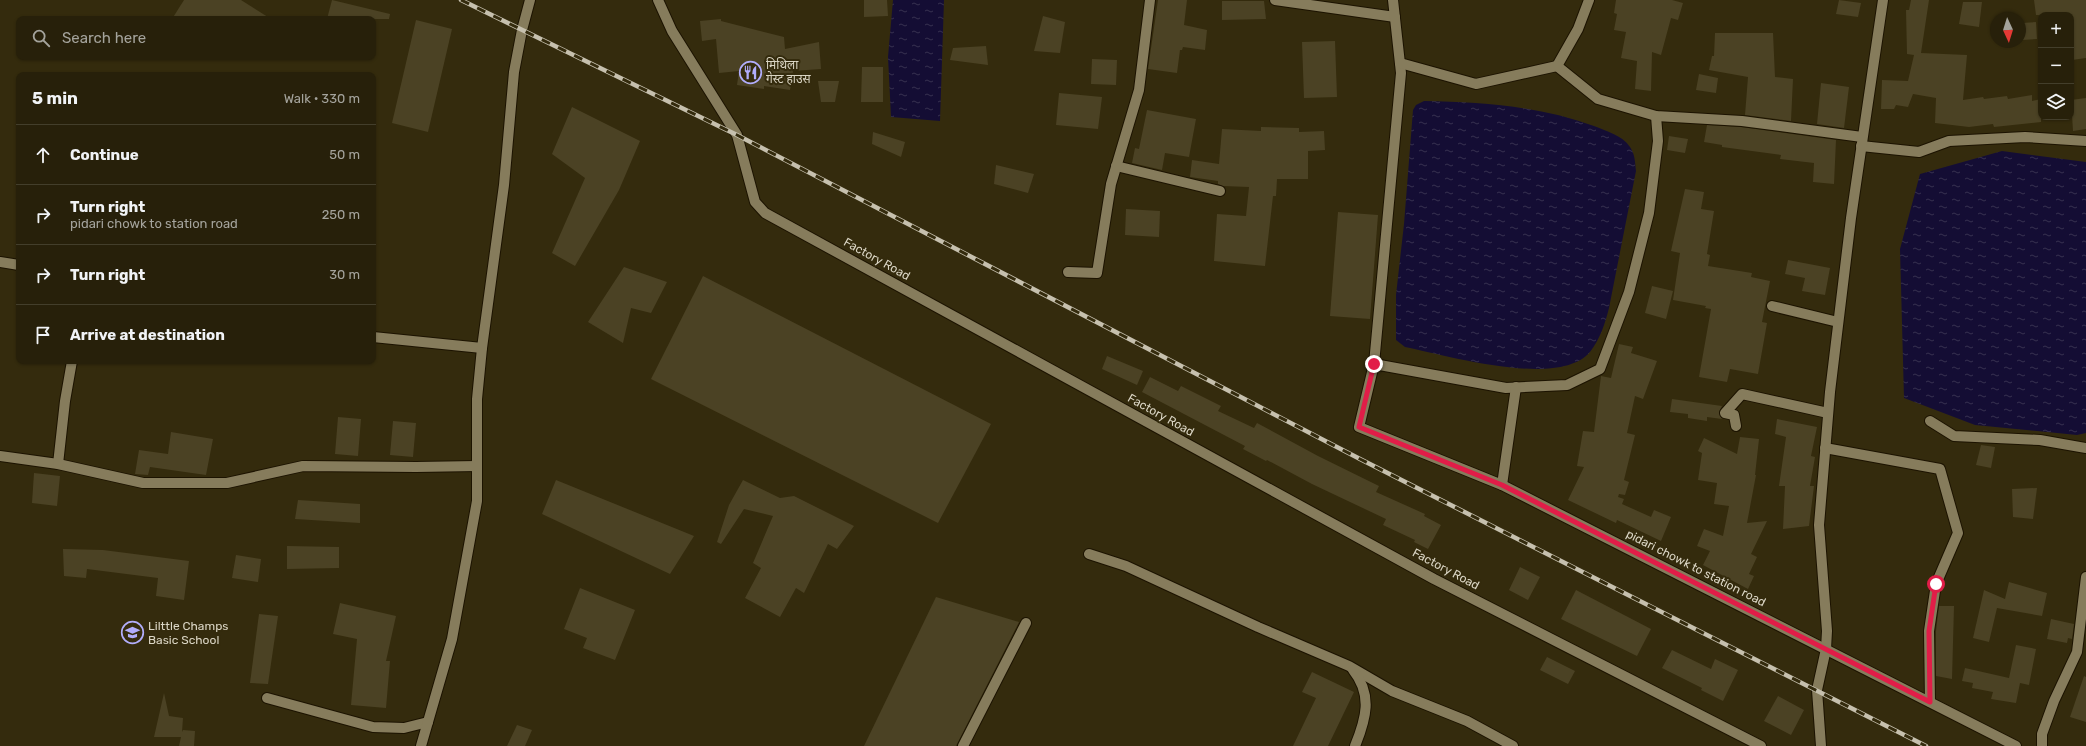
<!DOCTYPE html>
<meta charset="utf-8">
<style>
:root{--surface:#27200a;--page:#332d18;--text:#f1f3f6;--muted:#a4a39c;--line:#433e2b}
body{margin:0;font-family:Rubik,"Noto Sans Devanagari",sans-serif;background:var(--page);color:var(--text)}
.controls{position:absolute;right:12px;top:12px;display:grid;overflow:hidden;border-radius:8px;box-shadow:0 1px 3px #0004}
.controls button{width:36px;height:36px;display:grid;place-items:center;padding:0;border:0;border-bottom:1px solid var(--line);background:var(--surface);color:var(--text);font:20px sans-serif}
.compass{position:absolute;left:1990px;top:12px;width:36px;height:36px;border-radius:50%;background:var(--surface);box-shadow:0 1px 3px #0004;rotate:176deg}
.stop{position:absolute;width:12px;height:12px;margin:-9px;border:3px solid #e11d48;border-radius:50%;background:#fff}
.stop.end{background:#e11d48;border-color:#fff;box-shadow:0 1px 4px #0008}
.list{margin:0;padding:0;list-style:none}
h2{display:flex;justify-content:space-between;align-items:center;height:52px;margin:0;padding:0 16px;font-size:17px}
h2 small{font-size:13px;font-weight:400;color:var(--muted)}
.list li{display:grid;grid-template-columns:26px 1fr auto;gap:12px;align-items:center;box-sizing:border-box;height:60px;padding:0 16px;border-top:1px solid var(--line)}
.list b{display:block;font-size:15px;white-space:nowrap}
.list p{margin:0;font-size:13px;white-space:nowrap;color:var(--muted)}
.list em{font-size:13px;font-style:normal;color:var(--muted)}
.icon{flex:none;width:22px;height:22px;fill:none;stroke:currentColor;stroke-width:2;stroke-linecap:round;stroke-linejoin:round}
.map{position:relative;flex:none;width:2086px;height:746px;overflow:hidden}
.search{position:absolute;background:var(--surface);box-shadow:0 1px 3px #0004;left:16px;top:16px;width:360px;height:44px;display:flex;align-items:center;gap:10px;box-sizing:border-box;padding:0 14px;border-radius:8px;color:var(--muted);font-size:15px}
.panel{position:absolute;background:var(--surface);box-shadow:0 1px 3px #0004;left:16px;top:72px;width:360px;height:292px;border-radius:8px}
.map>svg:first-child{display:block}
.water{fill:url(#water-ripples)}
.building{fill:#4b4224}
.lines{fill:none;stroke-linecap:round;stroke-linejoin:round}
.street-casing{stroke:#1c1300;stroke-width:12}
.secondary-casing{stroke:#1c1300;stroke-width:12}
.street{stroke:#867c5c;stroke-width:10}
.secondary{stroke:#867c5c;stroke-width:10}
.rail-casing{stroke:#c6c0ae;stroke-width:4.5}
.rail{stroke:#342b0d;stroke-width:3;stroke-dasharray:9;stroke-linecap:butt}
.route{stroke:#e11d48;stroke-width:5}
.labels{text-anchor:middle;stroke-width:4;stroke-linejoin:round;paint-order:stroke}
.poi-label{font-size:12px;fill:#dbd6c5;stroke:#342b0d;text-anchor:start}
.street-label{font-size:12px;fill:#dbd6c5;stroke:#342b0d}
</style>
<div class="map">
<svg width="2086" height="746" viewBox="0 0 2086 746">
<defs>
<pattern id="water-ripples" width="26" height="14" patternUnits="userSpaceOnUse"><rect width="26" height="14" fill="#140d34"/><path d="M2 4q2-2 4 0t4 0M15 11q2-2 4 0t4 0" fill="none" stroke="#363050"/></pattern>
</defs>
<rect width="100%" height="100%" fill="#342b0d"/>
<!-- water -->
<g class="water">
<polygon points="893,0 944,0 940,121 891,117 888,57"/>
<path d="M1424 101C1483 102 1538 106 1594 126 1606 131 1622 135 1630 147 1635 154 1635 162 1636 171L1609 308C1605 324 1600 339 1590 352 1559 389 1446 355 1405 347L1396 340V295L1404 224 1413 110 1416 105Z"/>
<polygon points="2002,151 2086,162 2086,433 2077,435 1975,425 1904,398 1900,249 1920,174"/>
</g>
<!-- building -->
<g class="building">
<polygon points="184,0 241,0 271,19 172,19"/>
<polygon points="332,0 390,14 389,19 327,19"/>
<polygon points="864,0 887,0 888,16 864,17"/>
<polygon points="1158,0 1187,0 1184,25 1207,30 1205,50 1183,47 1182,50 1180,50 1177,73 1148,69"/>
<polygon points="1616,0 1672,0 1683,3 1678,20 1671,18 1661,55 1652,52 1651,91 1635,89 1637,61 1621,58 1626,32 1614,30 1617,14 1614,13"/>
<polygon points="1839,0 1861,3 1858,17 1836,14"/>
<polygon points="1911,0 1929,0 1921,53 1967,55 1963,100 1983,97 1984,99 2007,96 2008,99 2032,95 2032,101 2041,99 2041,122 1994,127 1993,124 1969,127 1935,123 1936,98 1913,94 1908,107 1896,105 1894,109 1881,109 1882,80 1908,81 1914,55 1907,54 1906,10 1909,10"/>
<polygon points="2034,0 2086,0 2086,58 2072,60 2071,15 2036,15"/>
<polygon points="1222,1 1264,1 1266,19 1222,20"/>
<polygon points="1963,2 1982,2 1979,27 1959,24"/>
<polygon points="1043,16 1065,22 1060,53 1034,51"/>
<polygon points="721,19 721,21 784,37 785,49 819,42 821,69 793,71 790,90 764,86 764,89 737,85 739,71 719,73 716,39 702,41 700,21"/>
<polygon points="416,20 452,29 428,132 392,123"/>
<polygon points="2036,22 2037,39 2022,40 2021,23"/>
<polygon points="1715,33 1773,33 1775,77 1793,79 1791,121 1745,115 1748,77 1709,70 1712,56 1714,56"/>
<polygon points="1335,41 1337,97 1304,98 1302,42"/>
<polygon points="986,46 988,65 950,60 953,48"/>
<polygon points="1092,59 1117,60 1116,85 1091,84"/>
<polygon points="862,67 883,67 883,102 861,102"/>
<polygon points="1699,74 1718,78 1716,93 1696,90"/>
<polygon points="818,81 839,81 835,102 821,102"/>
<polygon points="1821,83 1849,87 1844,128 1817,124"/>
<polygon points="1059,93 1102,97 1098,129 1056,125"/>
<polygon points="2086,98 2086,129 2073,131 2071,100"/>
<polygon points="572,107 640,141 619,190 575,266 552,253 585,178 552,154"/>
<polygon points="1147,110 1196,119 1189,157 1165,153 1162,170 1132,163 1135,148 1139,149"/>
<polygon points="1707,125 1741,127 1836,140 1834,184 1813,182 1814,163 1780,159 1781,155 1722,147 1722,145 1704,142"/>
<polygon points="1261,127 1299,128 1299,132 1324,131 1325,150 1308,151 1308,179 1277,179 1276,196 1273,196 1265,266 1214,261 1217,214 1246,216 1249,187 1223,186 1218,184 1218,181 1190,177 1192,160 1219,164 1222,129 1261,131"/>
<polygon points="873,132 905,142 901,157 872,144"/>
<polygon points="1669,136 1688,139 1685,153 1667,150"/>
<polygon points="996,165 1034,174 1028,193 994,184"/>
<polygon points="1685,189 1704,192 1701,209 1714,211 1707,254 1710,255 1708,266 1752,273 1751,277 1770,281 1762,322 1767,323 1758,374 1730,369 1727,382 1699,377 1711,309 1705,308 1706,306 1673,300 1680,253 1671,251"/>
<polygon points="1126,209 1160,211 1159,237 1125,235"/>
<polygon points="1338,212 1378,215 1370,319 1330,316"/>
<polygon points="1788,260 1830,268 1825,295 1802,291 1805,278 1785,274"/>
<polygon points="624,267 667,282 651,313 631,308 623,343 588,322"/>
<polygon points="703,276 991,424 938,523 651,379"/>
<polygon points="1652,286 1673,291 1666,319 1645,313"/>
<polygon points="1619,344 1633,347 1631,353 1657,361 1643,399 1635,396 1627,433 1635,435 1624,480 1629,482 1625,495 1619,494 1618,497 1624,499 1622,504 1651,517 1654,510 1671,517 1661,541 1617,520 1616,523 1568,500 1584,467 1577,466 1583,431 1594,432 1601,376 1611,378"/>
<polygon points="1107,356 1143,371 1137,385 1102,369"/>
<polygon points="1150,377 1178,391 1181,386 1221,406 1218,411 1254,428 1257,423 1318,456 1379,486 1376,492 1425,514 1424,516 1441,525 1428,549 1414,542 1415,540 1383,525 1386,519 1312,484 1267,460 1266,461 1243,449 1245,446 1142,392"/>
<polygon points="1672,399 1722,406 1719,412 1722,419 1707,417 1707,421 1688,418 1688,414 1670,412"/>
<polygon points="338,417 361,419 358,456 335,454"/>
<polygon points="1777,419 1817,427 1811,456 1815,457 1810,486 1814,486 1809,526 1783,529 1785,486 1779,486 1786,437 1775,434"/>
<polygon points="393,421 416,423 413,457 390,455"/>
<polygon points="171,432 213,439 206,475 150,467 148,475 135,474 139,450 168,454"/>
<polygon points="1740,437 1759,439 1755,475 1756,475 1747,523 1767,521 1751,554 1757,557 1749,574 1754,576 1748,589 1703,565 1710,551 1697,546 1704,529 1723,536 1729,506 1714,504 1717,483 1698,480 1702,453 1698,451 1704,438 1737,454"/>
<polygon points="1981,445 1995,447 1991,468 1976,465"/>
<polygon points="34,473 60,476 57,506 32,503"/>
<polygon points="556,480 694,536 670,574 542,514"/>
<polygon points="743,480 780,498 794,496 854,526 837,549 828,544 804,593 796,588 780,617 745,598 761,568 753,563 773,516 744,509 721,544 717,542 729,505"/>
<polygon points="2037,488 2033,519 2013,517 2012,489"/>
<polygon points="298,500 360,504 360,523 295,519"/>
<polygon points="287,546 339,547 339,568 287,569"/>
<polygon points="63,549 103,550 189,561 184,600 156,596 158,578 87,569 86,578 64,576"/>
<polygon points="236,555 261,559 258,582 232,578"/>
<polygon points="1520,567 1540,577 1528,600 1509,590"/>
<polygon points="2009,582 2047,593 2042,616 1997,608 1989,642 1973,638 1984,590 2005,599"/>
<polygon points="580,588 635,610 615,660 583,648 587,638 564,629"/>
<polygon points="1576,590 1651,629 1637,656 1561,619"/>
<polygon points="936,597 1019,622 956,746 864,746"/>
<polygon points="340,603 396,616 386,661 390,661 386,708 351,705 357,639 333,634"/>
<polygon points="1939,606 1954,606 1952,679 1936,676 1936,631"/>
<polygon points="259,614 278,616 268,684 250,683"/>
<polygon points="2051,619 2074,624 2072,639 2068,638 2067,643 2047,639"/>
<polygon points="2016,645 2036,649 2029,685 2020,683 2016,703 1991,699 1993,692 1972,688 1973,683 1962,681 1965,668 2009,678"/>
<polygon points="1672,650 1711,669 1715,659 1738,670 1723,701 1701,690 1702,688 1662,668"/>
<polygon points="1547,657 1575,671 1568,684 1540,670"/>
<polygon points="1312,672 1354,692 1328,746 1293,746 1316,698 1302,692"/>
<polygon points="2084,676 2086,677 2086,722 2070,717"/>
<polygon points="164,693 169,716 183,718 182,732 183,730 195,731 194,746 179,746 181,737 154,737"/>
<polygon points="1778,696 1804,710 1791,735 1764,721"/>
<polygon points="517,725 532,730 525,746 507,746"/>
</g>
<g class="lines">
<defs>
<g id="street">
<polyline points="1275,0 1395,17"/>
<polyline points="1393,0 1401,73 1374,364 1359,427 1502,485 2016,746"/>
<polyline points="1589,0 1578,29 1557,66 1598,99 1656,116 1742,121 1862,137"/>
<polyline points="1400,63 1476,84 1557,66"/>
<polyline points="1861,146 1919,152 1949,141 2025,137 2086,141"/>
<polyline points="1116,166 1220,191"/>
<polyline points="0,262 19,265"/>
<polyline points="1068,272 1097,273 1111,184 1139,90 1150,0"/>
<polyline points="1772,306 1838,322"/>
<polyline points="373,337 482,348"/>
<polyline points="1374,364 1506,388 1567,385 1600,369 1629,292 1649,213 1658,141 1656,116"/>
<polyline points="1930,421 1954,436 2040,440 2086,448"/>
<polyline points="1736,426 1734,415 1725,413 1742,394 1828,413"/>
<polyline points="1825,448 1940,469 1958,533 1936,584 1929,631 1930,702"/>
<polyline points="0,456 58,464 143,483 227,483 303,466 416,467 477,466"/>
<polyline points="58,464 65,401 72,361"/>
<polyline points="1502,485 1516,387"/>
<polyline points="1089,554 1126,566 1258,627 1349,666 1392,691 1467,721 1513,746"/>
<path d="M1353 670C1373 695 1366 719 1355 746"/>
<polyline points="267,698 373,727 404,728 428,722"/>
<polyline points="963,746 1026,623"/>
<polyline points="2042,746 2042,734 2054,701 2077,652 2086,577"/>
</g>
<g id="secondary">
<polyline points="658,0 672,31 737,135 755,202 765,213 1434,579 1761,746"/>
<polyline points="421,746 452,639 477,501 477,399 482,348 504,185 514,72 522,30 530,0"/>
<polyline points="1821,746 1817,690 1826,649 1827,631 1819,525 1830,392 1851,218 1883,0"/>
</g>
</defs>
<!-- street casing -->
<use href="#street" class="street-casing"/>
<!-- secondary casing -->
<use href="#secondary" class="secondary-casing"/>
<!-- street -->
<use href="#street" class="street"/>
<!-- secondary -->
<use href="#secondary" class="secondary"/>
<defs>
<polyline id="rail" points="461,0 737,135 1360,459 1926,746"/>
</defs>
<!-- rail casing -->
<use href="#rail" class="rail-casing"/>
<!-- rail -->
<use href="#rail" class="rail"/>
</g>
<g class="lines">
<!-- route -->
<polyline class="route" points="1374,364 1359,427 1502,485 1930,702 1929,631 1936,584"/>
</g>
<!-- icons -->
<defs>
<symbol id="restaurant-ring" viewBox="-11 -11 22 22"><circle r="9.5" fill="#342b0d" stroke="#b1adfa" stroke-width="1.5"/><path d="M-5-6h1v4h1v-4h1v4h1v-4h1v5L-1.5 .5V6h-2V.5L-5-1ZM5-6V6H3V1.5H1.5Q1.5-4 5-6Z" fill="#b1adfa"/></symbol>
<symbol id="school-ring" viewBox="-11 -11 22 22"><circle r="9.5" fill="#342b0d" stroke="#b1adfa" stroke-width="1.5"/><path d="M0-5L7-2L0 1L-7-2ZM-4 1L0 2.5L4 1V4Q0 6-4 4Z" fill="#b1adfa"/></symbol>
</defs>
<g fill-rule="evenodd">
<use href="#restaurant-ring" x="738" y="60" width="25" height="25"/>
<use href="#school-ring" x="120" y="620" width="25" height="25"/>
</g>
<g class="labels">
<!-- poi labels -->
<g class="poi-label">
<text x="766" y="69">मिथिला<tspan x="766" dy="14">गेस्ट हाउस</tspan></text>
<text x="148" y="630">Lilttle Champs<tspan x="148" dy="14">Basic School</tspan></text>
</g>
<!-- street labels -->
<g class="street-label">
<text transform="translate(877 259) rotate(29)" y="4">Factory Road</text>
<text transform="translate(1161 415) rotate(29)" y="4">Factory Road</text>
<text transform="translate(1696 568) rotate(27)" y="4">pidari chowk to station road</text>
<text transform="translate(1446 569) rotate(28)" y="4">Factory Road</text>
</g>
</g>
</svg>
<div class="controls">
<button>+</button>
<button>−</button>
<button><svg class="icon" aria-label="layers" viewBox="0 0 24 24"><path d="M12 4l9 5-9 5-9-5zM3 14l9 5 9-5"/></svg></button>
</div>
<svg class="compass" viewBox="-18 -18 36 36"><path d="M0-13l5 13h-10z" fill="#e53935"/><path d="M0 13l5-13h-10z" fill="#a4a39c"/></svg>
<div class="stop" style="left:1936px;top:584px"></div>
<div class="stop end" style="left:1374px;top:364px"></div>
<div class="search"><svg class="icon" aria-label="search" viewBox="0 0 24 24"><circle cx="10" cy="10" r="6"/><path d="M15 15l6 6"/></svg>Search here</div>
<section class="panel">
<h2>5 min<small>Walk · 330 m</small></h2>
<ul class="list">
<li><svg class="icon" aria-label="ahead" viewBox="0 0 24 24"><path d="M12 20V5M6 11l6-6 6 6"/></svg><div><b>Continue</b></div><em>50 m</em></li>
<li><svg class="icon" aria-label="right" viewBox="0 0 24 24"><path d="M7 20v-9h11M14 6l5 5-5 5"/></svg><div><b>Turn right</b><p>pidari chowk to station road</p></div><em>250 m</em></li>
<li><svg class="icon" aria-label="right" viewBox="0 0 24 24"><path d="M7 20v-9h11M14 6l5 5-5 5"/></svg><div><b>Turn right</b></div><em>30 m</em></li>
<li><svg class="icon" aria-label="arrive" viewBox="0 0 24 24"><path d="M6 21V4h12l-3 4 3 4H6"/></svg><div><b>Arrive at destination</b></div></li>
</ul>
</section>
</div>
